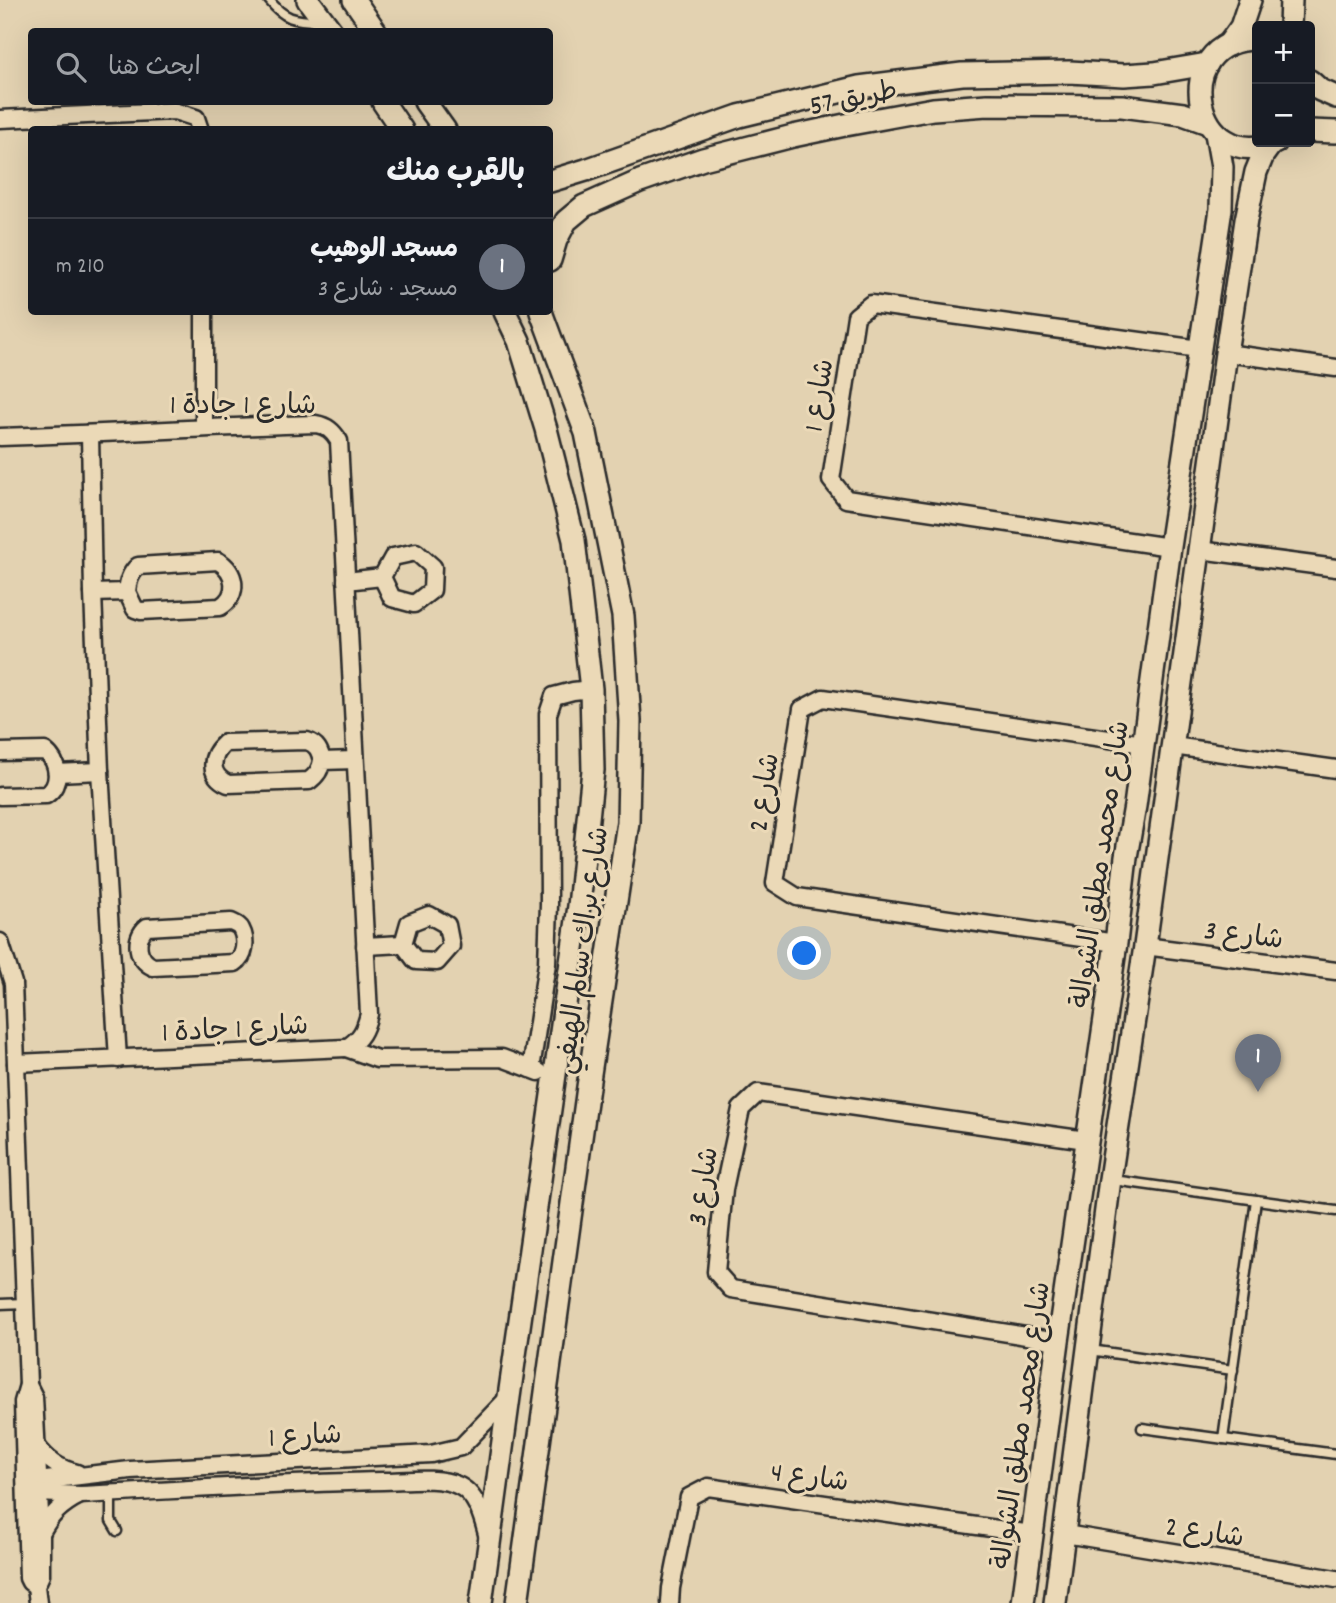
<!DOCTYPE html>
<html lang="ar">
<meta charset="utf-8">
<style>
:root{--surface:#171b24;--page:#20242c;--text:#f1f3f6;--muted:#9ea1a6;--line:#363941;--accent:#7c3aed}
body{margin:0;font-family:Dekko,"Playpen Sans Arabic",sans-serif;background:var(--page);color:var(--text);direction:rtl}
.controls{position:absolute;right:21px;top:21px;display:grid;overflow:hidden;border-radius:7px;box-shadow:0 7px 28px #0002}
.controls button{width:63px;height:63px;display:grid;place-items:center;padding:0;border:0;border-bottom:2px solid var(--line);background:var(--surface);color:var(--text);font:35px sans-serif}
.you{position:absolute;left:805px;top:954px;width:24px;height:24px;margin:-18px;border:5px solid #fff;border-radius:50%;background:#1a73e8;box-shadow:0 0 0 10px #1a73e833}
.badge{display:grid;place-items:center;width:46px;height:46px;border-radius:50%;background:var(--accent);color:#fff;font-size:23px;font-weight:700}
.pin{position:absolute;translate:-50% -58px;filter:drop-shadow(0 2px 4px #0008)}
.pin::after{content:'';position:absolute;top:37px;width:24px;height:21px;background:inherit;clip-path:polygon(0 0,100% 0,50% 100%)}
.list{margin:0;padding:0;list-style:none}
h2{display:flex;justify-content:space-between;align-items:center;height:91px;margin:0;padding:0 28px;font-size:30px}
h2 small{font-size:23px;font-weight:400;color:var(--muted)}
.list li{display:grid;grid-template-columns:46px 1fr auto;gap:21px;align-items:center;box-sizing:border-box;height:98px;padding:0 28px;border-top:2px solid var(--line)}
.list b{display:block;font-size:26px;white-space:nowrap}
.list p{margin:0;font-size:23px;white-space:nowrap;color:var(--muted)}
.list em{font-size:23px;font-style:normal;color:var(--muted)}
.icon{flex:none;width:38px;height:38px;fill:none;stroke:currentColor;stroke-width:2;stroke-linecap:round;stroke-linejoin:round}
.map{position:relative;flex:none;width:1336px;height:1603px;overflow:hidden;direction:ltr}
.search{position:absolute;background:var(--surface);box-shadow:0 7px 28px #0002;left:28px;top:28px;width:525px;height:77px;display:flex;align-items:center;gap:18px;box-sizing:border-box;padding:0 24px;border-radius:7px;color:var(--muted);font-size:26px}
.panel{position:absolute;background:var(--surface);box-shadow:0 7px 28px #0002;left:28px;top:126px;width:525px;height:189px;border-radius:7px;direction:rtl}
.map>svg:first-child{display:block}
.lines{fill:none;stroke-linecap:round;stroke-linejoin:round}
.lane-casing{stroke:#2b2b2b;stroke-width:13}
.street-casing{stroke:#2b2b2b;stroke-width:21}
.secondary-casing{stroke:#2b2b2b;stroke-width:26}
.lane{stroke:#ebd9b7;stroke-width:8}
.street{stroke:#ebd9b7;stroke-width:16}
.secondary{stroke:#ebd9b7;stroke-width:21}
.labels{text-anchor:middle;stroke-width:6;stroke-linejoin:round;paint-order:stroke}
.street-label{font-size:28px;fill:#2b2b2b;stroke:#ebd9b7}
</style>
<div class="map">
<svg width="1336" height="1603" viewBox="0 0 1336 1603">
<rect width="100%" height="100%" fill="#e3d2b1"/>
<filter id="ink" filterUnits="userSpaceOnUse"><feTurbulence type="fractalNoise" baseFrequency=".0143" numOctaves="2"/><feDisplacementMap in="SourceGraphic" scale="14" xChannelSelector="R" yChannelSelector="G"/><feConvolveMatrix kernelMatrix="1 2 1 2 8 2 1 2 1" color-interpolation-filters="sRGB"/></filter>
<g filter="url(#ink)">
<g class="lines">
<defs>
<g id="lane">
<path d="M269 0C284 19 295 21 318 21"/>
<polyline points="1113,1180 1336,1211"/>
<polyline points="0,1304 25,1303"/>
<polyline points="1090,1350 1233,1370"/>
<polyline points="1142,1428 1336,1454"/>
<polyline points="1223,1439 1256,1200"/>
<polyline points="111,1494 111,1521 117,1531"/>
</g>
<g id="street">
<polyline points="0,119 174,111 196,118 200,130"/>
<polyline points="204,312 204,427"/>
<polyline points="1226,353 1336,368"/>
<polyline points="90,434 93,593 100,771 118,1059"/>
<path d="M0 437C105 434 210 427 316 424 327 426 333 431 339 441L369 1014C365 1030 361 1039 346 1048L16 1063"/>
<polyline points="1170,547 846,499 831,480 856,316 871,304 1199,349"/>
<polyline points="1200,550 1336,568"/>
<polygon points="416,552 433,567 432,590 414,604 392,598 382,577 393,557"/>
<polyline points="346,581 382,577"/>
<path d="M93 593 127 592C128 581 130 574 138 566L218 561C236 571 240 595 220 607L141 611 135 609 127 592"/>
<polyline points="1173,746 1336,769"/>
<path d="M0 752 45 751C59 762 62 785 46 795L0 796"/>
<path d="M322 761C320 770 317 775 309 781L228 784C208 775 210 756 225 743L307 741C317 744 320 751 322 761L355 760"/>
<polyline points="57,773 100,771"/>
<polygon points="429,915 447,925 451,946 437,962 416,961 403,944 409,923"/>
<path d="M231 922C235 924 239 925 241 929 247 940 245 957 235 963L153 967C137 960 133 939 147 927Z"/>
<polyline points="0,942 13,983 28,1385 23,1402 28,1578 30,1582 36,1586"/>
<polyline points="1116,943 797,897 775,883 802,709 823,698 1144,744"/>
<polyline points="365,946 403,944"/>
<polyline points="1145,946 1336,971"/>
<polyline points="346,1048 377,1059 502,1058 539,1072"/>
<polyline points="531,1069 547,963 549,904 548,714 554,696 573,691 591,689"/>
<polyline points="1058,1341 731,1289 716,1272 724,1189 741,1109 758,1093 1086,1140"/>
<polyline points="28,1385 34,1397 41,1533 41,1575 36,1586 38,1603"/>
<path d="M36 1445C47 1460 59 1469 77 1473"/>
<polyline points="26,1487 38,1481 130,1470 431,1454 461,1447 509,1397"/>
<path d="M26 1487 38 1493 80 1495C181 1490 282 1483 383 1481 404 1481 438 1476 457 1485 477 1493 483 1519 488 1538"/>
<path d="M41 1533C50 1515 62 1504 80 1495"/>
<polyline points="1065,1534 1336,1579"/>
<polyline points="670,1603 671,1588 689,1497 708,1487 1032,1534"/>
</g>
<g id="secondary">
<polyline points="308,0 332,32"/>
<polyline points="354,0 376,32"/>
<polyline points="1290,26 1291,0"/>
<path d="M1257 39C1165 39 1194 176 1276 142"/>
<polyline points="1228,45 1241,27 1250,0"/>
<polyline points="1310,81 1320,90 1336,97"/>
<polyline points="383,102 402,130"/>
<polyline points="425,102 445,130"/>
<polyline points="1310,131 1336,132"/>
<polyline points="550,181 586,170 739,116 859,87 962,74 1069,72 1124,75 1154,73 1207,64"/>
<polyline points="550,260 556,240 566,221 584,206 640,181 703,159 793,136 845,125 933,109 987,105 1122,106 1183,114 1208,123"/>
<polyline points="481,1603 509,1397 579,906 593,770 591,689 574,540 546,429 519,341 505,312"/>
<polyline points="517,1603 588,1087 628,822 630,721 623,616 586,433 541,312"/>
<polyline points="1023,1603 1058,1341 1116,943 1126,857 1135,806 1170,547 1221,209 1222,167 1216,133"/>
<polyline points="1055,1603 1110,1179 1145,946 1226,353 1246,220 1256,172 1263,155 1271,144"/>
</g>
</defs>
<!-- lane casing -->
<use href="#lane" class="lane-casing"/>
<!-- street casing -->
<use href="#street" class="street-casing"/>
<!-- secondary casing -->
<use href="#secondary" class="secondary-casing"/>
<!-- lane -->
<use href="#lane" class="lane"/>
<!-- street -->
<use href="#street" class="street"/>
<!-- secondary -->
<use href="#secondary" class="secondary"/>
</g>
</g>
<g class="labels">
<!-- street labels -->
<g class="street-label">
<text transform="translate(853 96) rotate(-11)" y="10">طريق 57</text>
<text transform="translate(817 395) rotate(-81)" y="10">شارع 1</text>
<text x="243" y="413">شارع 1 جادة 1</text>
<text transform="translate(762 792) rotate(-81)" y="10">شارع 2</text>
<text transform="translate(1098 864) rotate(-82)" y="10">شارع محمد مطلق الشوالة</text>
<text transform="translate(1244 933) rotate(7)" y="10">شارع 3</text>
<text transform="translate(580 950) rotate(-82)" y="10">شارع براك سالم الهيفي</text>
<text transform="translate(235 1027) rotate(-3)" y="10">شارع 1 جادة 1</text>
<text transform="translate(701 1186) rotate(-81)" y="10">شارع 3</text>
<text transform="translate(1019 1425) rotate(-82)" y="10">شارع محمد مطلق الشوالة</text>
<text transform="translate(305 1434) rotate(-3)" y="10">شارع 1</text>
<text transform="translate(810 1475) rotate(8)" y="10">شارع 4</text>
<text transform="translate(1205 1530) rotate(9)" y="10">شارع 2</text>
</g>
</g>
</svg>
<div class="controls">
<button>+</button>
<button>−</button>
</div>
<div class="you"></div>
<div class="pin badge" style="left:1258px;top:1092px;background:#6b7280">1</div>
<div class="search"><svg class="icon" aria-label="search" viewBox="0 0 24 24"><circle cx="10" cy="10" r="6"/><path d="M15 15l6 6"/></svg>ابحث هنا</div>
<section class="panel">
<h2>بالقرب منك<small></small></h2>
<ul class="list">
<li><span class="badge" style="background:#6b7280">1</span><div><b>مسجد الوهيب</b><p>مسجد · شارع 3</p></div><em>210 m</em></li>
</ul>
</section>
</div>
